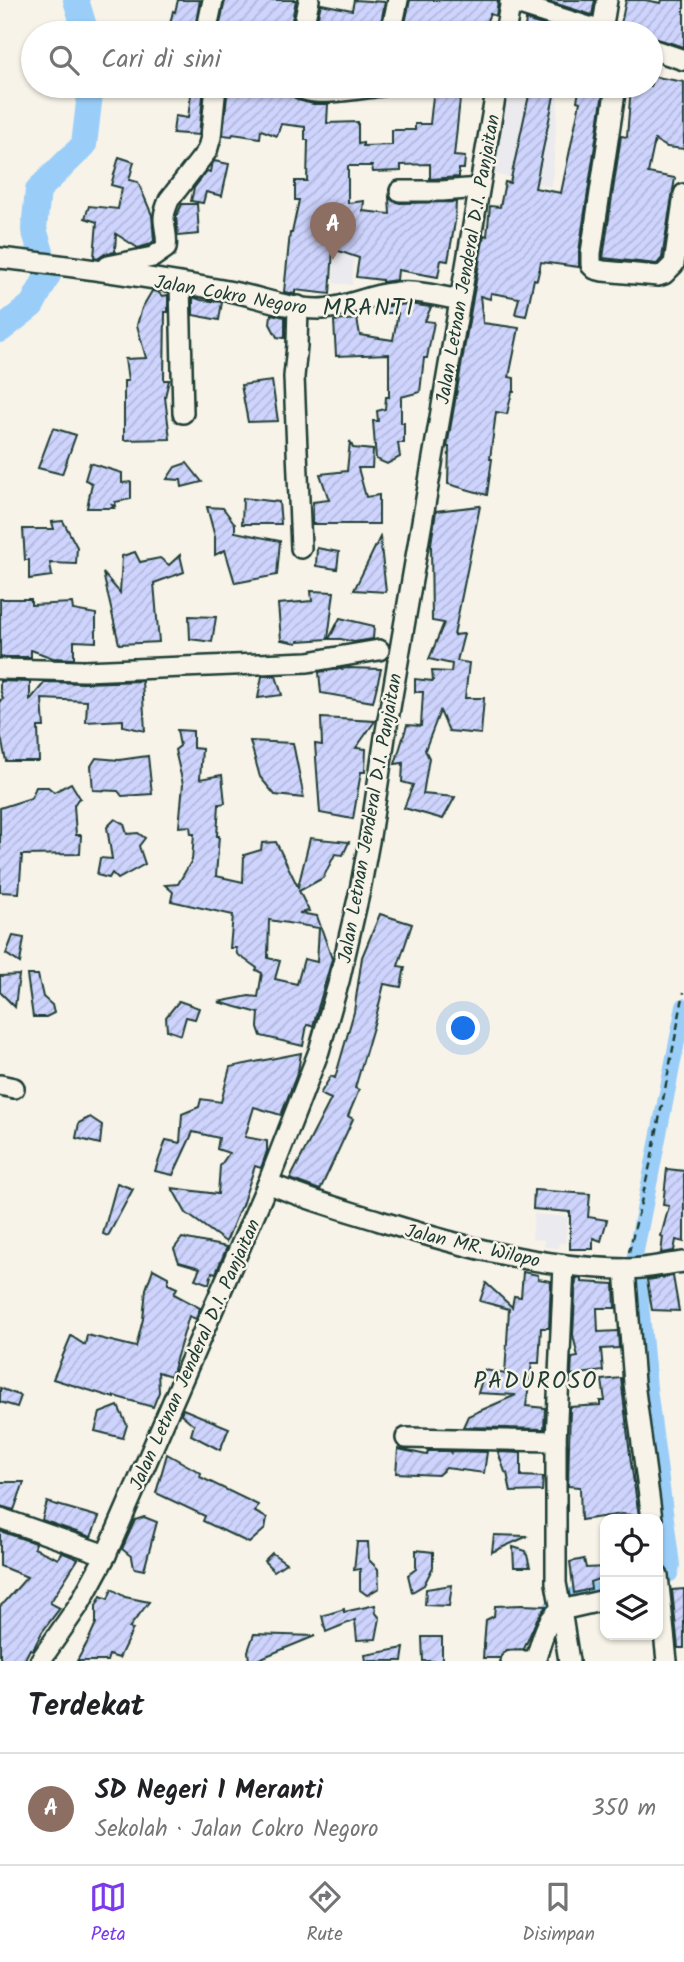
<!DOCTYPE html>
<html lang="id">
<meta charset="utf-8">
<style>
:root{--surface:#fff;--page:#f6f6f6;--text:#202124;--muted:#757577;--line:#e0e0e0;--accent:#7c3aed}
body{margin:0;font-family:Kalam,sans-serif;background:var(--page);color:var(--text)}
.controls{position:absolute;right:21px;bottom:21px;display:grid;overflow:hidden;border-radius:14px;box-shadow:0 2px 5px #0004}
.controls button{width:63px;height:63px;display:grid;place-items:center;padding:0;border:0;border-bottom:2px solid var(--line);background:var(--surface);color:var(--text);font:35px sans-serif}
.you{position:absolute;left:464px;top:1029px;width:24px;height:24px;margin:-18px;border:5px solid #fff;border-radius:50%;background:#1a73e8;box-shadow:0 0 0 10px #1a73e833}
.badge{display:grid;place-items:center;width:46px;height:46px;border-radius:50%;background:var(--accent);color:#fff;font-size:23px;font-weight:700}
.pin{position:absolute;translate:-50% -58px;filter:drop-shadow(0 2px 4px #0008)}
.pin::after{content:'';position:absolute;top:37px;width:24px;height:21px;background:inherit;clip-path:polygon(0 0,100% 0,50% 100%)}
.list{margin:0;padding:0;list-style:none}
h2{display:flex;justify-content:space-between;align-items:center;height:91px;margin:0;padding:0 28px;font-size:30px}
h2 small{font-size:23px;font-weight:400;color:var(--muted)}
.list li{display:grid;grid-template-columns:46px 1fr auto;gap:21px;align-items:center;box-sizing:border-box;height:112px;padding:0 28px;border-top:2px solid var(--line)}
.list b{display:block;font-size:26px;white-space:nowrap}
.list p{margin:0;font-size:23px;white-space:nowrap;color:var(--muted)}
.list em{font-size:23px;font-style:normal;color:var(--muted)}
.icon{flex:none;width:38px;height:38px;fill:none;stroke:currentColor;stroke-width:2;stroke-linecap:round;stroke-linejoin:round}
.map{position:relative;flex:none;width:684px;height:1661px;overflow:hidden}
.search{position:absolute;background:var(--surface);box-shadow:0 2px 5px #0004;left:21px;right:21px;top:21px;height:77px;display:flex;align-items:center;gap:18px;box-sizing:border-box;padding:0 24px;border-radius:38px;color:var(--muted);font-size:26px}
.sheet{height:203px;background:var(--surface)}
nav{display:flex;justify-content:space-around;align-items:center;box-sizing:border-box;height:98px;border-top:2px solid var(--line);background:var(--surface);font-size:19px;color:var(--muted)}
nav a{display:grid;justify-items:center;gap:4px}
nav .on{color:var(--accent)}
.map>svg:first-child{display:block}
.built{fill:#ebeaee}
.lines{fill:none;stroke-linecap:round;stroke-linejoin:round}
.canal{stroke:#9acef8;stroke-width:16}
.river{stroke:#9acef8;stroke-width:26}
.building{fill:url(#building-hatch);stroke:#1f3d34;stroke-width:2;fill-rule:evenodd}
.minor-casing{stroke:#1f3d34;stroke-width:24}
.path{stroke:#1f3d34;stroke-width:2.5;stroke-dasharray:7 5;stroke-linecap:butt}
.minor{stroke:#f7f3e8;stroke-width:19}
.labels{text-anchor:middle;stroke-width:5;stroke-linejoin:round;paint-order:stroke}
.street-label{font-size:19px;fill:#1f3d34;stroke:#f7f3e8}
.quarter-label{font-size:23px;letter-spacing:2px;fill:#1f3d34;stroke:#f7f3e8}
</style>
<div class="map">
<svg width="684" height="1661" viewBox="0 0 684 1661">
<defs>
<pattern id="building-hatch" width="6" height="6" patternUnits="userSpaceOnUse" patternTransform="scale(1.75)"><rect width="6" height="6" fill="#ced4fd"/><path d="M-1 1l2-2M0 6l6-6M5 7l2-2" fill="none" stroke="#b0b7d9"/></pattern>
</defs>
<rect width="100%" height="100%" fill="#f7f3e8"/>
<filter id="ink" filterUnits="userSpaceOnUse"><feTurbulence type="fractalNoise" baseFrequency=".0143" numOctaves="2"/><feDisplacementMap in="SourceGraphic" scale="14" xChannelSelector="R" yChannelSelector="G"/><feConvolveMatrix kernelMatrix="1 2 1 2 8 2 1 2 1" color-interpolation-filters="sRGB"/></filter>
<g filter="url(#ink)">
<!-- built -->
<g class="built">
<polygon points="507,86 559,86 552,187 486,172"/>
<polygon points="324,249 354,257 352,285 333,283 334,267 312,263"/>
<polygon points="534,1214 568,1217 565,1244 559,1243 558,1248 544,1247 545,1240 532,1239"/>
</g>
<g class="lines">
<!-- canal -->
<g class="canal">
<polyline points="658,1579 670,1574 672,1565 649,1388 640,1293 634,1261 684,1006"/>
<path d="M551 1609C561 1594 588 1592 605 1589"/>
</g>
<!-- river -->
<g class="river">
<polyline points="76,0 86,33"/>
<polyline points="0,330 32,305 48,275 34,229 38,190 84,145 91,86"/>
</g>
</g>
<!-- building -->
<g class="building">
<polygon points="178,0 200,0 194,33 168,33 173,11 175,12"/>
<polygon points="225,0 296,0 290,30 282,28 274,33 218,33"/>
<polygon points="354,0 385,2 379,33 314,33 321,4 352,10"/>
<polygon points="410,0 498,0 496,16 490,14 482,31 469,25 467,33 403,33"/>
<polygon points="544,0 595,0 592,15"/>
<polygon points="626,0 645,0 661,3 662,0 684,0 684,47 651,37 651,33 642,33 640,28 621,24"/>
<polygon points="526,20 567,33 524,33"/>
<polygon points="651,76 684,82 684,149 667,147 655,140 648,173 675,178 662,258 657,264 603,258 621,136 627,137 631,86 651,86"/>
<polygon points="192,86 204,86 199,135 173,133 175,116 188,118"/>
<polygon points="228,86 286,86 285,93 288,93 298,100 313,104 328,104 327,123 358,122 358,144 363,143 363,146 392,145 392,130 415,130 415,124 430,124 434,87 450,89 450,86 485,86 483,95 460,99 454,156 465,157 464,169 459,169 459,177 430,179 430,164 401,165 401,171 373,172 372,166 348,166 348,203 364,201 363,211 390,214 389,197 393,201 400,203 456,202 455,222 448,261 441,260 438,277 398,270 397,280 382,282 382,280 356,277 359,258 333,249 330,294 295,290 295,294 284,292 290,233 292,233 299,200 295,200 295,181 307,181 308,140 305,140 305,127 281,124 277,136 261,130 260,138 233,134 232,136 223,135"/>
<polygon points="531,86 556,86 535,188 561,193 580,102 577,101 580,86 604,86 579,251 579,267 541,262 537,280 534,279 526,316 515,314 519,298 491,293 490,299 480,296 483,323 519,328 509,377 514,378 514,392 512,392 507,414 496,412 490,459 492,459 487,495 448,484 449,447 447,447 484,235 487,236 490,206 500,207 505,182 510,183"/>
<polygon points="119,157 134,162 129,180 138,182 152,215 154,241 148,245 138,248 116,234 115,252 105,254 99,258 94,257 97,222 85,218 89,206 118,209 122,188 111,185"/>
<polygon points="214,161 229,164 222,196 206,192 203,203 191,201 194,188 207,171 210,172 211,166"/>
<polygon points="182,204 197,204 199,234 178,236 176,217"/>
<polygon points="152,291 158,292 162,296 168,295 168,312 165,312 164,380 169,380 165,397 170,439 124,440 124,381 128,381 125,359 146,358 137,325 142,308"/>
<polygon points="193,297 201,300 222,302 219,320 193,315"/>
<polygon points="408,304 431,307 425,321 434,322 427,358 424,358 420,392 401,397 401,423 404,423 404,443 398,443 400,457 387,464 376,459 373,421 378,421 377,411 385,409 386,397 389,397 389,354 336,356 334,321 357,319 360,335 393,340 398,313 382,313 382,307"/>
<polygon points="271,314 285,317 285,338 277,337 270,324"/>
<polygon points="272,381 278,421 248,422 241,385"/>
<polygon points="53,428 76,435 62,474 38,468"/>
<polygon points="350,441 353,448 373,450 372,468 358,468 366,497 379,495 379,524 312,524 313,502 329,500 320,474 347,471"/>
<polygon points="90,463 122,473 122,483 131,482 131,499 115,502 116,506 112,505 114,508 87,508 92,483 85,480"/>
<polygon points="187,463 202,482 182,487 181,480 167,479 175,467"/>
<polygon points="243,498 279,502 281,524 242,524"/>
<polygon points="480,506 454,635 464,634 457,661 469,663 465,698 484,698 481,734 449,731 440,711 425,750 429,758 423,794 455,797 443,819 404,808 413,785 402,782 403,763 395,764 407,725 421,726 423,692 415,692 415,679 433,681 432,671 451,672 452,664 429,659 444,623 432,621 431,544 436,511"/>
<polygon points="207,507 223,508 235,524 235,532 280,541 277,575 235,583 225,550 215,555 215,537"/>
<polygon points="63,521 77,547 76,564 50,563 52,576 29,579 29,560 25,560 23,529 54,529 52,522"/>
<polygon points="380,537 386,592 354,590 367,564"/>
<polygon points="317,548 339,552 337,569 316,566"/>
<polygon points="135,552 140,562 160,558 169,565 180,555 184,572 154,583 159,642 119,644 103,573 120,593 122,556"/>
<polygon points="311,591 334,592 328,639 298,641 297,643 281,640 278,604 312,601"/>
<polygon points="0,599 31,599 31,605 72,603 73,610 96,614 96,642 74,641 74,659 53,658 31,650 31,657 0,657"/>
<polygon points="189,616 216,617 212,642 190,639"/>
<polygon points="340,618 374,626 373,639 354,642 341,639 329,639"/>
<polygon points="348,668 381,669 373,702 321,693 319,672"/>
<polygon points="262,676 276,676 282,695 258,698"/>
<polygon points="0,681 30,682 30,700 45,682 84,683 142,681 145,731 123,726 123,720 86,722 87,701 42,699 44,727 38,727 39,761 6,761 0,733 0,700 3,699 0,689"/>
<polygon points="321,718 375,721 356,748 366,749 365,772 361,772 353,819 320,813 315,744 322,745"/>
<path d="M177 730 193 731V748L202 749 200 779 222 775 225 803 219 804 217 836H219L216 876 243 882 244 855 261 850 262 843 276 842 298 887 310 838 349 842 343 855 335 854 323 878 299 891 309 911 299 913 317 916 332 959 313 1026 307 1025 303 1046 261 1036 258 1027 259 1013 218 1002 249 996 258 997 262 973 256 970 257 968 237 954 236 948H230L233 915 171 901 173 892 165 885 178 884 192 860 194 834H191L190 826 179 827 183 784 175 750 180 746ZM269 920 319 928 317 962 304 959 297 984 275 979 280 961 268 958Z"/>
<polygon points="250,741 293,743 304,798 275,795 260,777"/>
<polygon points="148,756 152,794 122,796 118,791 93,790 91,766 96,758 119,760"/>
<polygon points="71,783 80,798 78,799 74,805 76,835 81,835 80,854 22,855 19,893 0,892 0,808 31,798 36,787 48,787 54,792"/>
<polygon points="115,819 124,824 127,834 138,833 145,838 139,846 145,864 118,879 112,873 109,878 97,875 100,858 112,859 107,827"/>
<polygon points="380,914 412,924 398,966 405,967 401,987 384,984 376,1017 355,1088 359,1090 348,1116 353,1119 320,1190 290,1179 331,1099 320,1094 331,1076 335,1078 354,1012 362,957"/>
<polygon points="13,936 24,938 20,963 6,954"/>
<polygon points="19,975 15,1007 0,992 0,976"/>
<polygon points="27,975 38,975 43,997 52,1005 54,1013 46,1017 33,1017"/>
<polygon points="179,1001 199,1008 195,1019 186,1017 181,1035 167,1030 166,1017"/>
<polygon points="301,1053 298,1071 281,1115 254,1107 245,1137 267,1141 267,1151 261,1168 255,1166 241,1208 240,1208 226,1242 186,1213 172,1188 218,1194 220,1166 229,1153 217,1149 219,1138 193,1132 173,1175 155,1171 166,1140 180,1143 182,1114 199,1107 201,1099 221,1102 230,1067"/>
<polygon points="90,1117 102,1125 100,1144 76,1138 79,1123"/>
<polygon points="667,1169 684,1171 684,1242 676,1240 674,1251 661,1253 663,1237 661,1236 669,1206 663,1205"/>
<polygon points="117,1183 133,1189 108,1236 103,1234"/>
<polygon points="534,1190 590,1194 588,1217 607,1220 601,1241 593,1238 593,1249 570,1249 570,1212 533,1209"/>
<polygon points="182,1238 227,1247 216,1273 212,1272 209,1284 195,1279 200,1268 179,1262 174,1249"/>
<polygon points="153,1269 168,1277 168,1284 177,1288 174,1294 200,1308 196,1319 189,1316 171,1376 158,1372 159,1392 153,1407 114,1396 114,1398 53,1379 71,1336 85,1345 87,1335 136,1347 143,1319 146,1289"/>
<polygon points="523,1272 538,1275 538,1279 551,1281 549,1328 541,1328 539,1363 532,1363 526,1406 545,1408 544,1429 463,1427 468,1416 516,1395 478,1393 485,1370 505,1374 509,1309 480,1301 486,1283 512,1307 514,1296 521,1297"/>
<polygon points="673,1276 679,1311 652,1310 647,1280"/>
<polygon points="576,1278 582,1279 582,1282 614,1284 615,1308 597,1308 598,1332 618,1331 619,1348 601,1349 603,1371 571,1375 572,1358 578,1357 573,1335"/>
<polygon points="621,1378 631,1463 639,1516 622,1514 581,1520 580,1487 568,1486 570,1407 600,1405 600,1401 605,1401 602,1380"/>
<polygon points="0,1388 21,1396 17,1407 0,1402"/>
<polygon points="118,1406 127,1425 123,1438 95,1431 100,1413"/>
<polygon points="183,1409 229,1428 220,1450 191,1435 194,1425 181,1414"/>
<polygon points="398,1449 427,1455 428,1451 450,1451 451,1453 452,1451 487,1452 484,1473 446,1468 438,1475 396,1473"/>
<polygon points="498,1452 521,1453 521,1476 543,1477 542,1491 511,1492 507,1473 505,1472"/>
<polygon points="167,1454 201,1473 200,1477 258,1505 255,1512 267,1518 265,1529 249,1543 203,1521 205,1516 156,1493"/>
<polygon points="0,1482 24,1482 14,1510 0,1506"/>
<polygon points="47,1502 99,1517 91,1537 42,1520"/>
<polygon points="144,1517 157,1522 144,1570 134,1568 132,1557 122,1549 135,1520"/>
<polygon points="0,1531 35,1543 34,1548 58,1559 61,1552 78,1559 50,1603 60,1608 42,1632 33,1650 30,1649 24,1661 0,1661 0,1606 5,1602 27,1577 0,1566"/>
<polygon points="494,1535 528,1536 492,1552"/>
<polygon points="357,1542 368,1542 369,1560 378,1569 379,1588 367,1595 360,1590 360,1569 354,1570"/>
<polygon points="513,1547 526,1551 530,1567 514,1567"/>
<polygon points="416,1550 433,1552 433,1567 424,1585 412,1592 408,1575 416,1569"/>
<polygon points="272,1553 286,1563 274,1571 264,1561"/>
<polygon points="584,1559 586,1568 605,1567 605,1577 590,1582 591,1589 574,1593 570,1562"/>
<polygon points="452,1585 449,1606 425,1605 426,1589"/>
<polygon points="112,1589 125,1597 149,1602 129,1628 133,1629 119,1658 109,1655 107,1661 77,1661 88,1641 96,1623 96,1606 101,1596 108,1599"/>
<polygon points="684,1589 684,1648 678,1648 672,1590"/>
<polygon points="375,1605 376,1611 375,1612 380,1618 376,1639 357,1640 355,1620 326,1632 322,1616 344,1609 344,1612"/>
<polygon points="522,1605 546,1606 537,1619 524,1649 506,1650 500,1658 483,1658 486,1620 494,1616 495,1606"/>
<polygon points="254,1634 315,1636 254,1661 249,1661 248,1651"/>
<polygon points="422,1637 442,1637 442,1661 423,1661"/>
<polygon points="404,1648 402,1661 366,1661 365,1655"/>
</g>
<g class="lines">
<defs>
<g id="minor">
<polyline points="510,2 608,33"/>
<polyline points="602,31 607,0"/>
<polyline points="206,33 213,0"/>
<polyline points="302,33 309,0"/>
<polyline points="391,33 398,0"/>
<polyline points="505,33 511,0"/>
<polyline points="651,49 684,60"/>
<path d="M298 86C310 99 362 88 381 86"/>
<polyline points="616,86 591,253 591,265 595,269 603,271 658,276 664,274 674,264 684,194"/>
<polyline points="400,191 442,191 479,188"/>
<path d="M0 258C76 266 152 278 228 291 257 296 288 309 318 309 343 309 366 296 391 293 414 289 438 296 460 300"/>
<path d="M108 266 153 257 166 248C168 237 164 228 164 218 164 211 167 206 169 200L207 151 211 137 216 86"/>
<polyline points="180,284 183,413"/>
<polyline points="298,306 297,345 294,377 301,548"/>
<polyline points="0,669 84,671 308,662 379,650"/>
<polyline points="0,1085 14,1088"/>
<path d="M268 1183C304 1199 342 1209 380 1221 460 1246 541 1268 626 1269 645 1269 665 1264 684 1262"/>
<polyline points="625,1269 634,1383 652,1519"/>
<polyline points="406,1438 556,1441"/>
<polyline points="0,1518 106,1555"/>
<polyline points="658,1576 667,1661"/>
<polyline points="40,1661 80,1603 106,1555 268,1183 319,1051 339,981 360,890 370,836 385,737 497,86"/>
<polyline points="511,1661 530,1661"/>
<path d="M535 1661C541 1645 545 1618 561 1610L556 1583V1441L564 1265"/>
<polyline points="569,1661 561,1610 605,1600"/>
</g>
</defs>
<!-- minor casing -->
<use href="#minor" class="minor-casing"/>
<!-- path -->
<polyline class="path" points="629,1252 651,1161 684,992"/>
<!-- minor -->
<use href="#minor" class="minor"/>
</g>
</g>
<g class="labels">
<!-- street labels -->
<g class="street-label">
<text transform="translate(467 259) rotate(-80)" y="7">Jalan Letnan Jenderal D.I. Panjaitan</text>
<text transform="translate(231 294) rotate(10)" y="7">Jalan Cokro Negoro</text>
<text transform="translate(369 818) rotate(-80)" y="7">Jalan Letnan Jenderal D.I. Panjaitan</text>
<text transform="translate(473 1245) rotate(13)" y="7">Jalan MR. Wilopo</text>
<text transform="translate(194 1354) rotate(-66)" y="7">Jalan Letnan Jenderal D.I. Panjaitan</text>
</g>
<!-- quarter labels -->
<g class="quarter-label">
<text x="369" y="315">MRANTI</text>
<text x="536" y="1388">PADUROSO</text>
</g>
</g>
</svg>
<div class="controls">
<button><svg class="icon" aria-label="locate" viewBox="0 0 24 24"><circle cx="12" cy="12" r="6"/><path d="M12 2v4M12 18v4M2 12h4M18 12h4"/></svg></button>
<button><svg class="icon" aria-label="layers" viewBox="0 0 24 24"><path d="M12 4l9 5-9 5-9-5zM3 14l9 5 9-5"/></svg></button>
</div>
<div class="you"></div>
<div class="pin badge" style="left:333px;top:260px;background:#8d6e63">A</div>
<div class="search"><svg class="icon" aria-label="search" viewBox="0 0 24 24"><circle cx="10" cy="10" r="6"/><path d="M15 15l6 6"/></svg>Cari di sini</div>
</div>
<section class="sheet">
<h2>Terdekat<small></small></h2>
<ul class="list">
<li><span class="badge" style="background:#8d6e63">A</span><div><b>SD Negeri 1 Meranti</b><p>Sekolah · Jalan Cokro Negoro</p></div><em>350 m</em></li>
</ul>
</section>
<nav>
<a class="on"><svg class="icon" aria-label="map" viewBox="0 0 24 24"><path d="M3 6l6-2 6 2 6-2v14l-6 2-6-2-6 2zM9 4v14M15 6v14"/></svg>Peta</a>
<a><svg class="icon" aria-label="directions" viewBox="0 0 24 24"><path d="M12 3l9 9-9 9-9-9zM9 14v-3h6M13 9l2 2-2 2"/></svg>Rute</a>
<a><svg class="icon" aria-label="saved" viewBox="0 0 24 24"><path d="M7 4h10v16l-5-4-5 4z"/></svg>Disimpan</a>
</nav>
